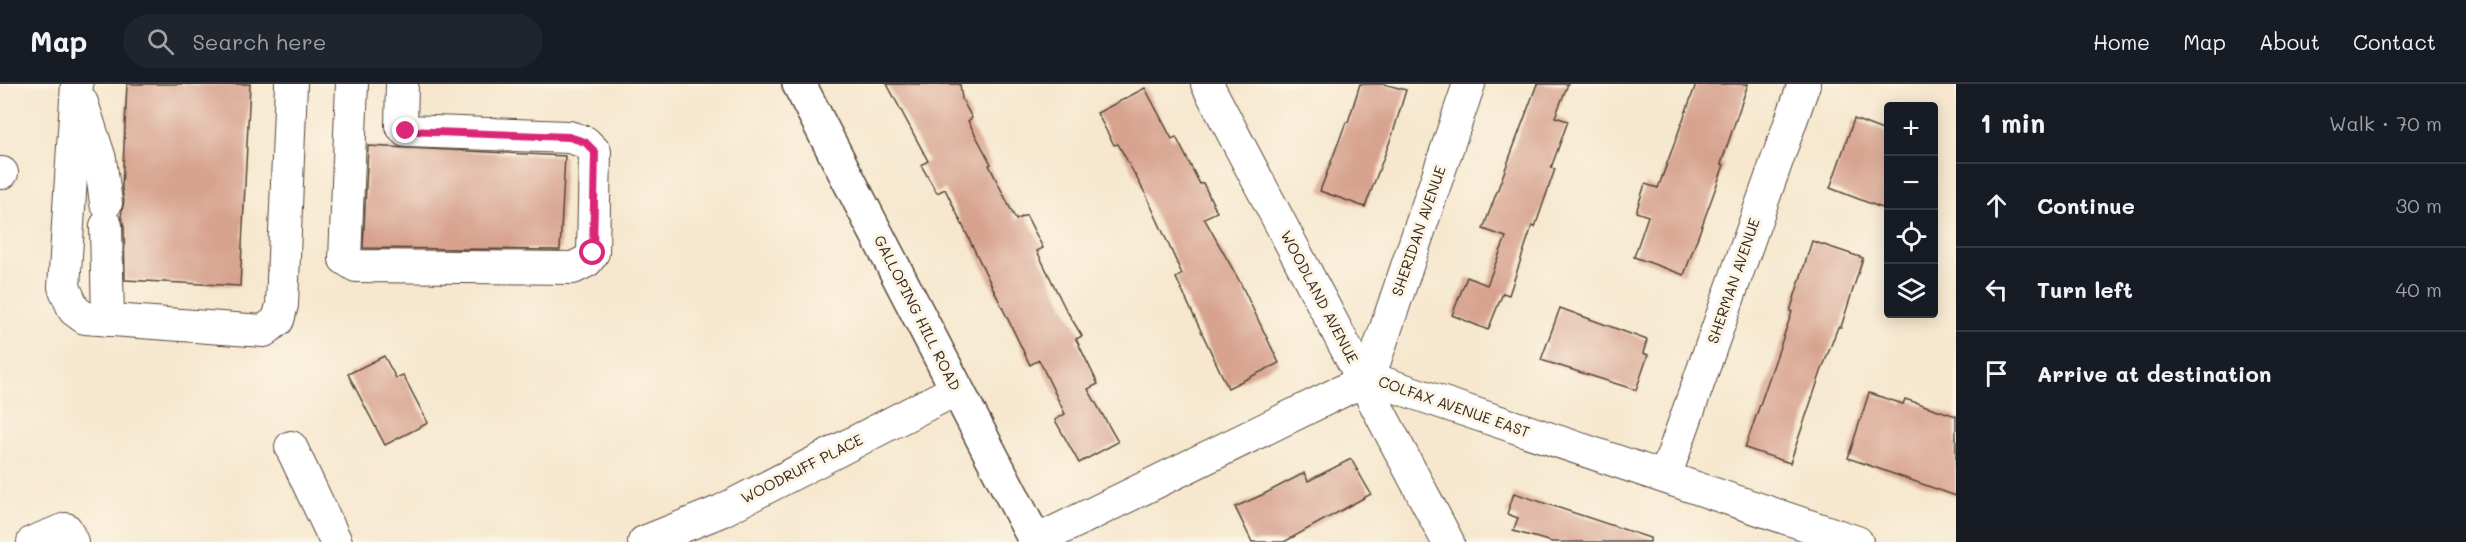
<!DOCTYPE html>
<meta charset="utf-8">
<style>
:root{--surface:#171b24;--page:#20242c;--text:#f1f3f6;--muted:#9ea1a6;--line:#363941}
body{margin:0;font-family:Mali,sans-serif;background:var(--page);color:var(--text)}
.controls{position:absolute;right:18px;top:18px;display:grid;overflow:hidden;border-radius:6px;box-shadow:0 3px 15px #0003}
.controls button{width:54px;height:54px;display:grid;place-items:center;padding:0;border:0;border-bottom:2px solid var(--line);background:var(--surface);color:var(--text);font:30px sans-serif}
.stop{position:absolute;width:18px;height:18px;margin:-14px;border:4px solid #db2777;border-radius:50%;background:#fff}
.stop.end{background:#db2777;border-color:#fff;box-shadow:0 2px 6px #0008}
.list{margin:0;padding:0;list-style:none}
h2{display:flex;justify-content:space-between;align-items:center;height:78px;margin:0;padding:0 24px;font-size:26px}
h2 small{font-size:20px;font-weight:400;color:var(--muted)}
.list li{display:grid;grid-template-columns:39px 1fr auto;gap:18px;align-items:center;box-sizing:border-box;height:84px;padding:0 24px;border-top:2px solid var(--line)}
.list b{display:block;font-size:22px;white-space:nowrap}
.list em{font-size:20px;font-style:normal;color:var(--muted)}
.icon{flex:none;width:33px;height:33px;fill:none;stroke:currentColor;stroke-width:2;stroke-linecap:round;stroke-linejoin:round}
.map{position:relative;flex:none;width:1956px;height:458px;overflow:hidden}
header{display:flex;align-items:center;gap:36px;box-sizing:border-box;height:84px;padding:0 30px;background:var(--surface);border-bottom:2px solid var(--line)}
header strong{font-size:28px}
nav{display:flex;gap:33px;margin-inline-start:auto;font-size:21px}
.search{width:420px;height:54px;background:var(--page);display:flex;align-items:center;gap:15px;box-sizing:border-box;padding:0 21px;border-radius:33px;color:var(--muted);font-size:22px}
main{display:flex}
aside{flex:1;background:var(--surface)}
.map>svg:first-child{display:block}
.building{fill:#d7a38f}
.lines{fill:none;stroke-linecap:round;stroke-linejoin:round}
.minor-casing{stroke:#574638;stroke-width:34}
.major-casing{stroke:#574638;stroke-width:36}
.minor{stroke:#fff;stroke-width:32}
.major{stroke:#fff;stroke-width:33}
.route{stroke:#db2777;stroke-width:8}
.labels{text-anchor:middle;stroke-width:6;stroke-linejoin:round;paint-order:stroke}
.street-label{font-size:15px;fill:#3b2a1e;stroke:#fcf5e5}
</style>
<header>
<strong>Map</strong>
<div class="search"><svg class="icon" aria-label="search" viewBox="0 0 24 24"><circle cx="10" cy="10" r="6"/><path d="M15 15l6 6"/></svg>Search here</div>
<nav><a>Home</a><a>Map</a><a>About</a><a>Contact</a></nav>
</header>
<main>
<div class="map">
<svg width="1956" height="458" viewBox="0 0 1956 458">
<rect width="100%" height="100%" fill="#fcf5e5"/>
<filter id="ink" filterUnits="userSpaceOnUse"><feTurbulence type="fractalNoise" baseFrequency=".0167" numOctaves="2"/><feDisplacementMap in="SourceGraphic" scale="12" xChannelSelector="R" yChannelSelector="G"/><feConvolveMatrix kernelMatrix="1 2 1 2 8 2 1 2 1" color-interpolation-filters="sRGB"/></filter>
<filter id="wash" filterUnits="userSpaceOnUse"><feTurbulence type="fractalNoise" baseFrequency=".008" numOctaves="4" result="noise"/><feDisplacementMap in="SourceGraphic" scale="24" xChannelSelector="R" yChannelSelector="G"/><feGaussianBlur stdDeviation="1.35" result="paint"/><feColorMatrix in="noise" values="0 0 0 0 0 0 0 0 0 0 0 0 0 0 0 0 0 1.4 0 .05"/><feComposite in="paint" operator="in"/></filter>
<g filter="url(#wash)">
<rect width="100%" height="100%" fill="#f6e7ce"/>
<g id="blocks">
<!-- building -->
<g class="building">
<polygon points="127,0 250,0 240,202 125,196 124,142 121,132 124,117 122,104"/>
<polygon points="887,0 960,0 962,15 972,34 968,37 991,80 989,81 1016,136 1026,131 1043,164 1037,167 1065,224 1082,252 1076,255 1098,300 1088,305 1118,358 1079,379 1055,336 1065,330 1039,276 1030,281 945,105 937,109 921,81 928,77"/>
<polygon points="1360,0 1384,0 1406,6 1393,49 1365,123 1320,107 1346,38 1348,38"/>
<polygon points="1537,0 1568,0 1555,33 1568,37 1551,84 1555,85 1535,143 1532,142 1509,211 1503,209 1488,246 1452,231 1467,193 1487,201 1506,153 1483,145"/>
<polygon points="1696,0 1748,0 1721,80 1724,81 1684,191 1634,173 1648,132 1636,128 1645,100 1658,104"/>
<polygon points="1145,4 1172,55 1176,53 1200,100 1203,99 1217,128 1204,134 1240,198 1279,279 1228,304 1176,194 1182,190 1146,111 1118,60 1114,61 1097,29"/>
<polygon points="1854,35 1888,48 1888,107 1882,124 1830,104"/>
<polygon points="368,62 565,72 560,166 363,164"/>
<polygon points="1812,157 1863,174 1841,243 1838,243 1821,288 1790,379 1745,364 1792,228 1790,227"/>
<polygon points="1560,224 1647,256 1643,269 1648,271 1636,306 1541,276"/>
<polygon points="384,272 396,294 403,291 428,339 385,361 348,290"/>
<polygon points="1869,309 1903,320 1905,315 1956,332 1956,412 1848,374"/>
<polygon points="1351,375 1371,410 1284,458 1252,458 1235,423 1264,410 1304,389 1308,397"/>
<polygon points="1514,409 1650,454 1650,458 1552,458 1513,447 1518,434 1507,430"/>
</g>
</g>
</g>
<g filter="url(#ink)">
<use href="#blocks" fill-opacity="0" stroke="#574638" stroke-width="1.5"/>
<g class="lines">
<defs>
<g id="minor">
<polyline points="77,0 64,203 74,226 85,234 264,247 278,236 282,221 291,0"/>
<polyline points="352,0 345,175 356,182 573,184 587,177 593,169 595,68 585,58 569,53 406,47 401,41 402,0"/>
<polyline points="1207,0 1448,458"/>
<polyline points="82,19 100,75 106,119"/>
<polyline points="0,89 2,89"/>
<polyline points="106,142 108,236"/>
<polyline points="1369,294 1469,0"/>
<polyline points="291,363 336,458"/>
<polyline points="1665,393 1804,0"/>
<polyline points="1036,457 1369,294 1857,458"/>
<polyline points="33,458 66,445 72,458"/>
<polyline points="644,458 721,427 957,305"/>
</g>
<polyline id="major" points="799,0 1036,458"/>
</defs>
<!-- minor casing -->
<use href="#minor" class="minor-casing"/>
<!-- major casing -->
<use href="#major" class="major-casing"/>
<!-- minor -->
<use href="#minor" class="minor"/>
<!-- major -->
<use href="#major" class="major"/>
</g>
</g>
<g class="lines" filter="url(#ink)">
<!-- route -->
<polyline class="route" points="406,47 569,53 585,58 595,68 593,169"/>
</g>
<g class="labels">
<!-- street labels -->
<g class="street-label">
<text transform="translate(1419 147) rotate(-71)" y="5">SHERIDAN AVENUE</text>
<text transform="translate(1734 197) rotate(-71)" y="5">SHERMAN AVENUE</text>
<text transform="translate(1319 213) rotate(62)" y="5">WOODLAND AVENUE</text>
<text transform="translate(917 229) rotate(63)" y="5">GALLOPING HILL ROAD</text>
<text transform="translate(1454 323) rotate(19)" y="5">COLFAX AVENUE EAST</text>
<text transform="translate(802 385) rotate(-27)" y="5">WOODRUFF PLACE</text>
</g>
</g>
</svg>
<div class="controls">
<button>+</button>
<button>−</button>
<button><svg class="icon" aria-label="locate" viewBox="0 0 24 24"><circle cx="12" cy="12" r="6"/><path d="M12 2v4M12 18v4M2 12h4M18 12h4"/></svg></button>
<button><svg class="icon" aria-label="layers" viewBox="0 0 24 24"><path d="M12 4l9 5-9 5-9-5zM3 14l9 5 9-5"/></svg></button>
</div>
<div class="stop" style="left:593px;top:169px"></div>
<div class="stop end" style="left:406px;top:47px"></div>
</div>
<aside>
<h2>1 min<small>Walk · 70 m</small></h2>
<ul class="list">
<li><svg class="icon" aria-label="ahead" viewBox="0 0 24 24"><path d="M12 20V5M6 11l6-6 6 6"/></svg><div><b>Continue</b></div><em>30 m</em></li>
<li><svg class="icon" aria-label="left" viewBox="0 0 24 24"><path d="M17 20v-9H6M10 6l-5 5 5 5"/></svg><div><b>Turn left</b></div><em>40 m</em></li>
<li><svg class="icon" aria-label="arrive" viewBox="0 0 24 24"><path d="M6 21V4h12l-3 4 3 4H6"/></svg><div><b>Arrive at destination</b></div></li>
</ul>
</aside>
</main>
